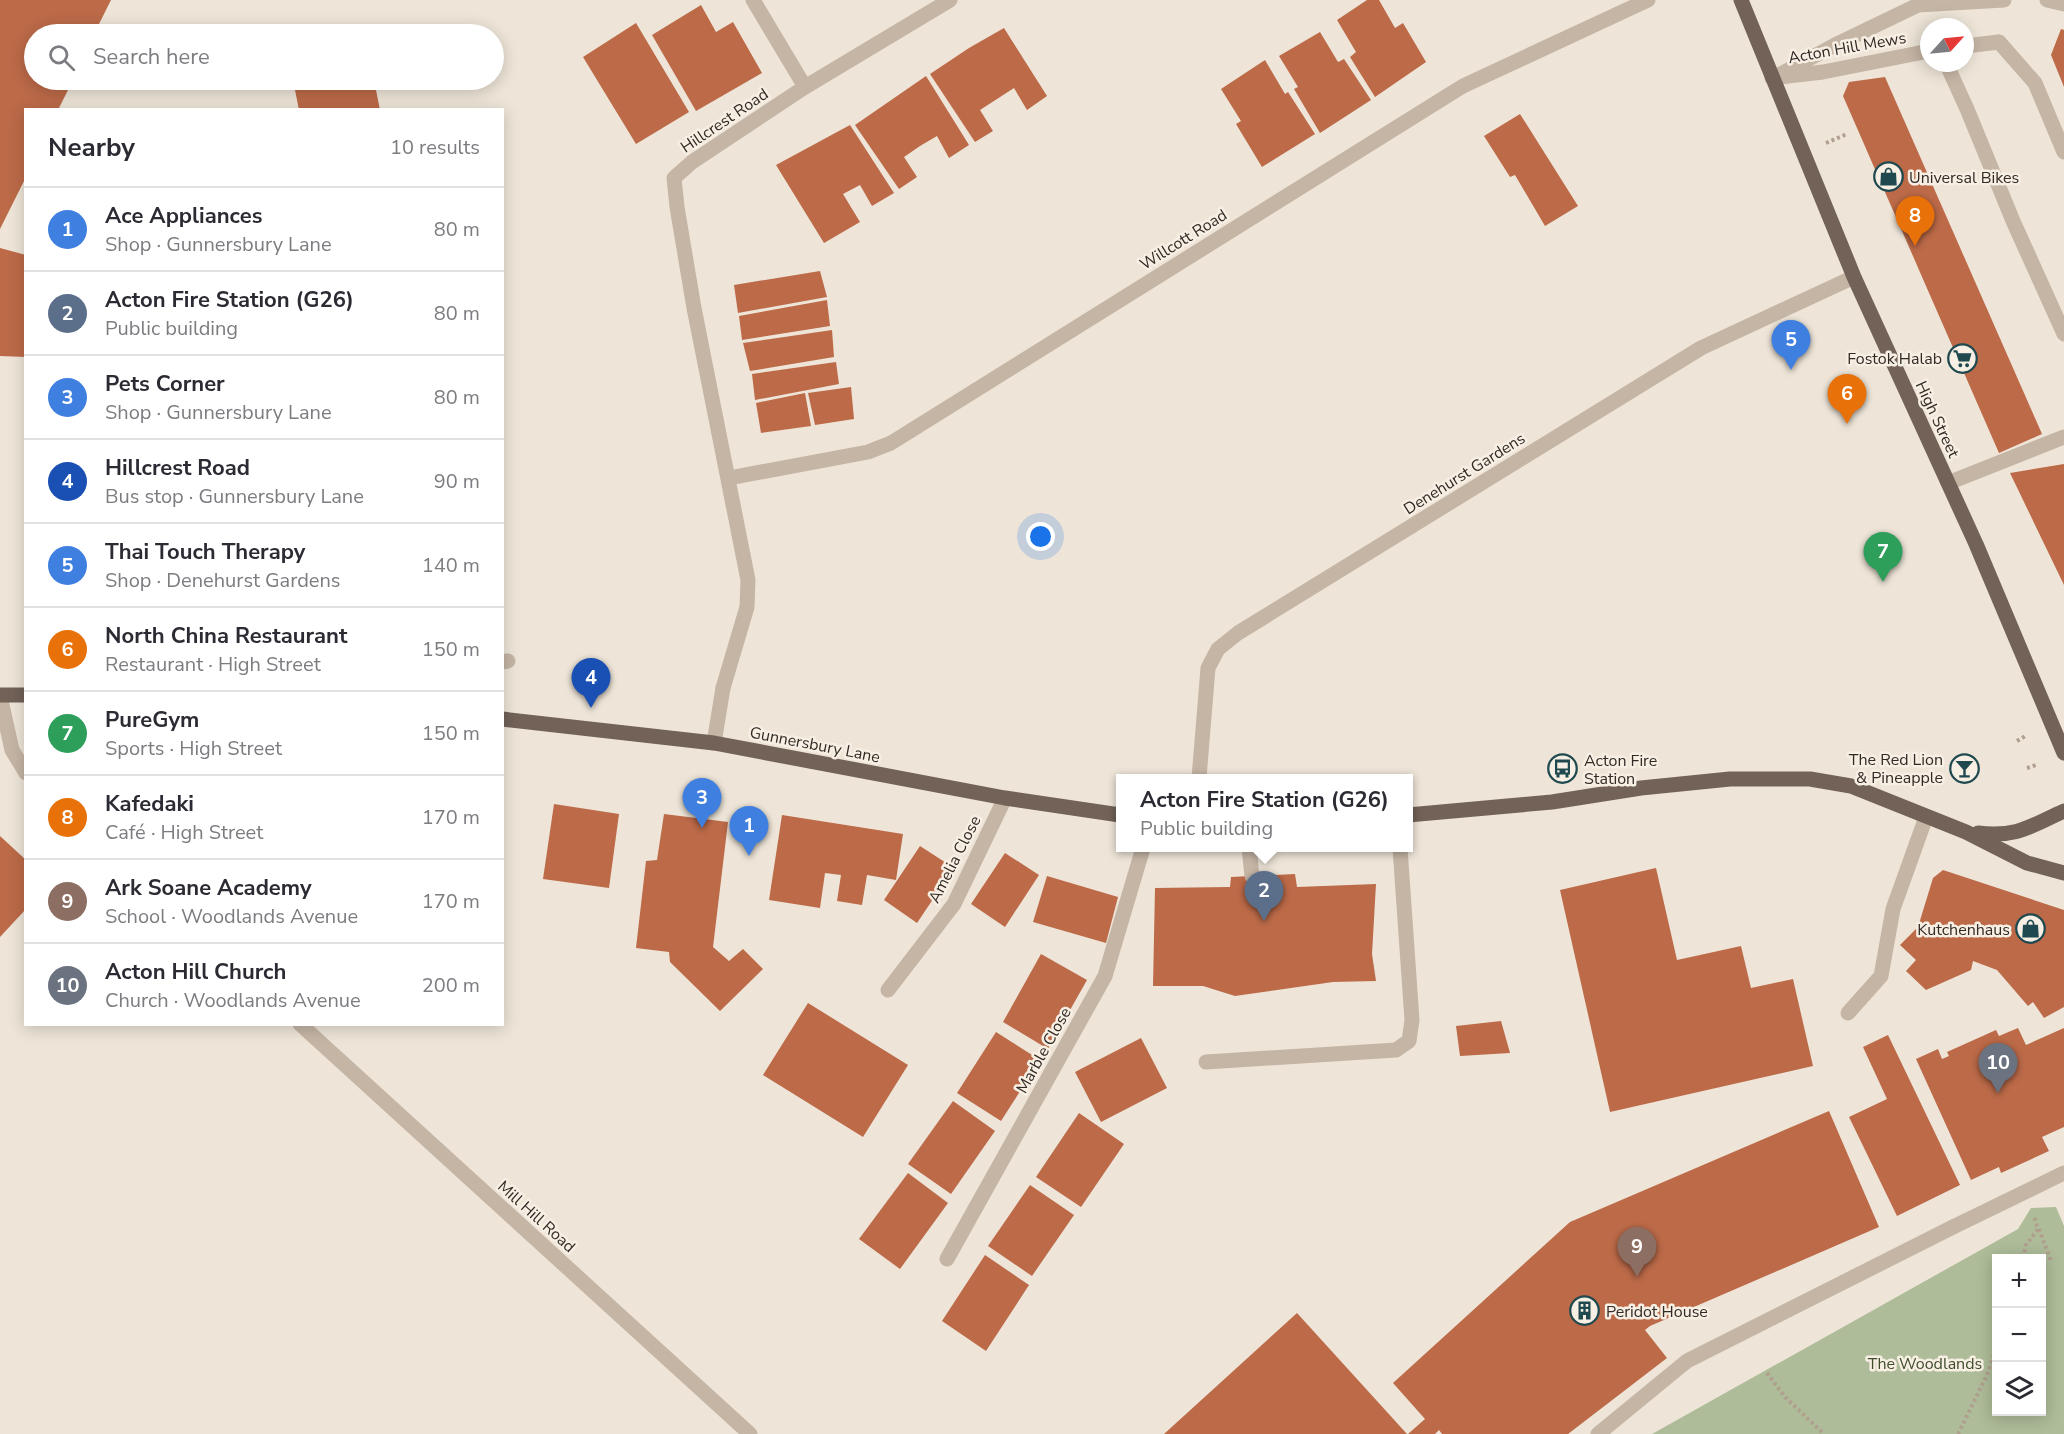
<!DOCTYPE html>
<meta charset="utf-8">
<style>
:root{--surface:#fff;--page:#f2f2f3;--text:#2b2b33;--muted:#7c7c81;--line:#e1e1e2;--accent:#7c3aed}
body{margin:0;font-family:"Nunito Sans",sans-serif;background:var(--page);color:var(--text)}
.controls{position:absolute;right:18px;bottom:18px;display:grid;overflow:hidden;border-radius:0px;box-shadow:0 3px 15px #0003}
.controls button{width:54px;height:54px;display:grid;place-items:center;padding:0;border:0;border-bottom:2px solid var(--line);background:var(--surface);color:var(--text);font:30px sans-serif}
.compass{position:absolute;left:1920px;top:18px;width:54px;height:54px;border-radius:50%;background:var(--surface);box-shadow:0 3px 15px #0003;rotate:63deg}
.you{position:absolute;left:1041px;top:537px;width:21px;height:21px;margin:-15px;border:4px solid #fff;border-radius:50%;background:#1a73e8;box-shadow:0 0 0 9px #1a73e833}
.badge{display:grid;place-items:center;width:39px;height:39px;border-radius:50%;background:var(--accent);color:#fff;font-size:20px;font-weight:700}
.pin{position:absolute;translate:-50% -50px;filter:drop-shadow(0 2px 3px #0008)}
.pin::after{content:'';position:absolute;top:32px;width:21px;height:18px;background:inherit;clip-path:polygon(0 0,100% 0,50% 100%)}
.popup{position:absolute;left:1116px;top:774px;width:297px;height:78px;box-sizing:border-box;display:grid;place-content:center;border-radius:0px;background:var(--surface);filter:drop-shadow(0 2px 4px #0005);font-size:20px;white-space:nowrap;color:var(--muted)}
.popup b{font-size:22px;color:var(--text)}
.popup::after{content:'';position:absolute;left:50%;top:100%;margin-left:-12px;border:12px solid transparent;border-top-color:var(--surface)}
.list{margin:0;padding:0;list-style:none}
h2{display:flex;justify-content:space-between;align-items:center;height:78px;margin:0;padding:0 24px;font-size:26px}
h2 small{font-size:20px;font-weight:400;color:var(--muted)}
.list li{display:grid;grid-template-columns:39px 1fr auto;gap:18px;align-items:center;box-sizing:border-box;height:84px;padding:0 24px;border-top:2px solid var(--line)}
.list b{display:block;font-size:22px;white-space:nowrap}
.list p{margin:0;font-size:20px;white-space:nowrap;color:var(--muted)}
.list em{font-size:20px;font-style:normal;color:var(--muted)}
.icon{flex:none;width:33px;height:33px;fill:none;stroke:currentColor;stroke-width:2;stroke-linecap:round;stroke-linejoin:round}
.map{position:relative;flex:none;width:2064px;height:1434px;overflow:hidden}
.search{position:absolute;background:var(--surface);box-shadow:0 3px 15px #0003;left:24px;top:24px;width:480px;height:66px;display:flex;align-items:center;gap:15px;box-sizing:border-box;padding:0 21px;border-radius:33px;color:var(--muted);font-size:22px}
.panel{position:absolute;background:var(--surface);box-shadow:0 3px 15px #0003;left:24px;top:108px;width:480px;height:918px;border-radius:0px}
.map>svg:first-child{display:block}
.green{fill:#aebc99;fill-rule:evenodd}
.building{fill:#bc6a48}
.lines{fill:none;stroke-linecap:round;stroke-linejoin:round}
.path{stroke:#b09f8f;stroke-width:4;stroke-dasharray:3 3;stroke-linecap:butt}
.lane{stroke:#c5b5a5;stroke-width:15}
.street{stroke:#c5b5a5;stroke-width:15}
.primary{stroke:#726258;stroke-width:15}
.labels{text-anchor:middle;stroke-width:5;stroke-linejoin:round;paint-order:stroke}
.street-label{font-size:16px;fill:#312a25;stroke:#f7efe3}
.poi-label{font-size:16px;fill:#312a25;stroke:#f7efe3;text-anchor:start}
.park-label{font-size:16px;fill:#3f4d2b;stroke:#f7efe3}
</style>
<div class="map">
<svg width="2064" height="1434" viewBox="0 0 2064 1434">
<rect width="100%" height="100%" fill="#eee5d8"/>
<!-- green -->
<path class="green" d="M2056 1207 2064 1226V1434H1652L2018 1229 2031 1208ZM1996 1258H2042V1412H1996Z"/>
<!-- building -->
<g class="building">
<polygon points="0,0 111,0 94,34 34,34 34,80 73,80 58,110 26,110 26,177 0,229"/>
<polygon points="1367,0 1379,0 1395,28 1403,23 1426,62 1375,97 1350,57 1356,52 1337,20"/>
<polygon points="701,5 716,32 733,22 762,73 696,111 652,35"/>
<polygon points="636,23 689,112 636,144 583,57"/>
<polygon points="1004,28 1047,96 1027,110 1014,88 980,110 993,131 975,142 930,74 969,48"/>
<polygon points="2061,29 2064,30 2064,87 2051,55"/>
<polygon points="1320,32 1338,62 1344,59 1371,100 1320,133 1294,89 1298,87 1279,56"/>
<polygon points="1265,60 1285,94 1288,92 1315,134 1262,167 1236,124 1241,121 1221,89"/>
<polygon points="926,76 969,145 949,158 937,136 920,146 904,157 917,177 899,189 855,125"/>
<polygon points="1885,77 2042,434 1999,453 1843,96 1849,82"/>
<polygon points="293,80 374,80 380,110 299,110"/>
<polygon points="1520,114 1578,206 1545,226 1515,175 1510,177 1484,136"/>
<polygon points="850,125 894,193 872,206 860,185 843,194 860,222 824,243 776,165"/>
<polygon points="0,248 26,255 26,357 0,356"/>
<polygon points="820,271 827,297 738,313 734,285"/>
<polygon points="827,300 830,326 742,340 739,316"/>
<polygon points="832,330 834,357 750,371 743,343"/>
<polygon points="836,362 839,384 755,400 752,374"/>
<polygon points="851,387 854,419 815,425 808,393"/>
<polygon points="805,393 811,426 761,433 756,403"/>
<polygon points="2064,464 2064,585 2010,473"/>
<polygon points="554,804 619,814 609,888 543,879"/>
<polygon points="664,814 728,822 713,947 729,961 743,949 763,969 720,1011 670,962 669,952 636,948 646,861 657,860"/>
<polygon points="782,815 903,834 896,880 867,875 862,905 837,901 841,875 825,873 820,908 769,900"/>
<polygon points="0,836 26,860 26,909 0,937"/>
<polygon points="920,846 954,868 917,923 884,900"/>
<polygon points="1005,853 1039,875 1005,927 971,904"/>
<polygon points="1656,868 1677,960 1741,946 1751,988 1793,979 1813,1066 1610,1112 1560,890"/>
<polygon points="1943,870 2064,910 2064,1007 2044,1018 2033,1002 2028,1006 1997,970 1973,961 1971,970 1926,990 1906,971 1916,960 1900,945 1918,927 1933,878"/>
<polygon points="1295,874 1297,887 1376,884 1372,954 1376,981 1333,982 1235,996 1203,986 1153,986 1155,888 1230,887 1231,877"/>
<polygon points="1047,876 1118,897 1106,943 1033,922"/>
<polygon points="1041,954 1087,980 1048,1049 1003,1022"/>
<polygon points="808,1003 908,1065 863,1137 763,1075"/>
<polygon points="1501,1021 1510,1053 1460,1056 1456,1026"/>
<polygon points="2018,1028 2026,1045 2064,1028 2064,1127 2042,1137 2049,1151 2001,1173 1999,1167 1971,1180 1916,1059 1938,1049 1942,1059 1949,1056 1947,1052 1996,1030 1999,1036"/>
<polygon points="996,1032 1040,1060 1001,1121 957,1093"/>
<polygon points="1888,1035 1960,1185 1897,1216 1849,1117 1887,1099 1863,1047"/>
<polygon points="1141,1038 1167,1088 1101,1122 1075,1072"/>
<polygon points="953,1101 995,1131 951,1194 908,1164"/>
<polygon points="1829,1111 1879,1227 1650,1326 1645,1330 1667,1358 1568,1434 1442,1434 1439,1430 1435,1434 1408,1434 1425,1419 1393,1383 1570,1222"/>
<polygon points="1079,1113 1124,1144 1081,1207 1036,1177"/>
<polygon points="908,1173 948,1203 900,1269 859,1239"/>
<polygon points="1030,1185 1074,1215 1032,1276 988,1246"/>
<polygon points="985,1255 1029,1285 986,1351 942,1321"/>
<polygon points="1297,1313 1407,1434 1164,1434"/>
</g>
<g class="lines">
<!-- path -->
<g class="path">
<polyline points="1826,143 1847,134"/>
<polyline points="2017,741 2027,735"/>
<polyline points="2027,768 2036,765"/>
<polyline points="2039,1229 2051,1261"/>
<polyline points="2023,1258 2026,1245 2038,1229 2034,1216"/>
<polyline points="1767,1373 1785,1397 1824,1434"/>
<polyline points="1958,1434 1987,1375 1996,1348"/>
</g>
<!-- lane -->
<g class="lane">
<polyline points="2047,0 2064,4"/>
<polyline points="1999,42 2035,83 2064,152"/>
<polyline points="1946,63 1967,109 2013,221 2064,334"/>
<polyline points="1775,77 1835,45 1918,5 2004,0"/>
<polyline points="1948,483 2064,437"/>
<polyline points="502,662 508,661"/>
<polyline points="714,743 723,688"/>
<polyline points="1249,848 1252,876"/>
<polyline points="888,990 954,904 1005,798"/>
<polyline points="1848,1013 1881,976 1893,909 1926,817"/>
<polyline points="1206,1062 1396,1050 1409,1041 1412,1020 1400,848"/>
<polyline points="1598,1434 1687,1361 1953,1227"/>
</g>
<!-- street -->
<g class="street">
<polyline points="753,0 805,87"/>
<polyline points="1965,46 1999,42"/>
<polyline points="1772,78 1823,72 1929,51"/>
<polyline points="729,478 868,452 891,443 1463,86 1648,0"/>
<polyline points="723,688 747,607 748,580 694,308 677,207 674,178 692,162 805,87 950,0"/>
<polyline points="0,696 12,750 26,773"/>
<polyline points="1199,778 1208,668 1218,649 1238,633 1701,348 1854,277"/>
<polyline points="300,1024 750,1434"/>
<polyline points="1953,1227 2064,1173"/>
<polyline points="947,1259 1105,976 1143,848"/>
</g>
<!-- primary -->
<g class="primary">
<polyline points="1741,0 1854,277 1976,544 2064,753"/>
<polyline points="0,695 26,695"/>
<polyline points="502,719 714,743 1005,798 1120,815"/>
<polyline points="1408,815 1552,802 1641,788 1730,779 1810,779 1851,786 1966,832 2027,863 2064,873"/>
<path d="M1978 833C2016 838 2031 826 2064 811"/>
</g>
</g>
<!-- icons -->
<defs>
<symbol id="shop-ring" viewBox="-11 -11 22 22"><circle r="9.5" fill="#f7efe3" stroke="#1f494f" stroke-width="1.5"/><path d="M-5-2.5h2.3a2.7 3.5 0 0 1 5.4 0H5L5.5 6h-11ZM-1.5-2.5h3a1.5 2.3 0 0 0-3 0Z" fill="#1f494f"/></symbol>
<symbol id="supermarket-ring" viewBox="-11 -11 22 22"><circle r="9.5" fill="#f7efe3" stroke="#1f494f" stroke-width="1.5"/><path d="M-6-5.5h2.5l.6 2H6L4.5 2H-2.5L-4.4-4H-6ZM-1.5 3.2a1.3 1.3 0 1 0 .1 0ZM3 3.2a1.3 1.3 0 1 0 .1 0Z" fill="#1f494f"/></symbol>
<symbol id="bar-ring" viewBox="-11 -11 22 22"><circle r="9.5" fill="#f7efe3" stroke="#1f494f" stroke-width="1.5"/><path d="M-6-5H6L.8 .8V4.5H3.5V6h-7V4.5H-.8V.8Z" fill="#1f494f"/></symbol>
<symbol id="bus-ring" viewBox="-11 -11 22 22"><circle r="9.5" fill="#f7efe3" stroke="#1f494f" stroke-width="1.5"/><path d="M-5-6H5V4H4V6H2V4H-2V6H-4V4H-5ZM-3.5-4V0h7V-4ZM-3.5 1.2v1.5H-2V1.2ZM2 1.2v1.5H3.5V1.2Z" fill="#1f494f"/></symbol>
<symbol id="building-ring" viewBox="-11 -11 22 22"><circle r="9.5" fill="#f7efe3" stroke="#1f494f" stroke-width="1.5"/><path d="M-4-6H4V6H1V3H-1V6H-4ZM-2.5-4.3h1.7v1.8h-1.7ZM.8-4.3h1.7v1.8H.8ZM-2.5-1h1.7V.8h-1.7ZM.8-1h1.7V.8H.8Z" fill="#1f494f"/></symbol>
</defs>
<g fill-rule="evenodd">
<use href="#shop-ring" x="1872" y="160" width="33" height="33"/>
<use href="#supermarket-ring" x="1946" y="342" width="33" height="33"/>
<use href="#bar-ring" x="1948" y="752" width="33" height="33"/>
<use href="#bus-ring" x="1546" y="752" width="33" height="33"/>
<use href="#shop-ring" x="2014" y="912" width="33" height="33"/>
<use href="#building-ring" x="1568" y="1294" width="33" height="33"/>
</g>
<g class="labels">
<!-- street labels -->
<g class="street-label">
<text transform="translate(1847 47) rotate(-10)" y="6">Acton Hill Mews</text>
<text transform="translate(724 120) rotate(-34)" y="6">Hillcrest Road</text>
<text transform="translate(1183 239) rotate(-32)" y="6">Willcott Road</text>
<text transform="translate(1938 419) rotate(65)" y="6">High Street</text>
<text transform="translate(1464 473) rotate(-32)" y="6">Denehurst Gardens</text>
<text transform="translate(815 744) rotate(11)" y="6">Gunnersbury Lane</text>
<text transform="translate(954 859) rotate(-63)" y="6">Amelia Close</text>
<text transform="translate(1043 1050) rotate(-61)" y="6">Marble Close</text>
<text transform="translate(537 1216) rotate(42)" y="6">Mill Hill Road</text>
</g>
<!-- poi labels -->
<g class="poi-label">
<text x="1909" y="183">Universal Bikes</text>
<text x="1942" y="364" text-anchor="end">Fostok Halab</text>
<text x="1943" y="765" text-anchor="end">The Red Lion<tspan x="1943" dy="18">&amp; Pineapple</tspan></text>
<text x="1584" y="766">Acton Fire<tspan x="1584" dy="18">Station</tspan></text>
<text x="2010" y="935" text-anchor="end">Kutchenhaus</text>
<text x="1606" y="1317">Peridot House</text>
</g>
<!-- park labels -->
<g class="park-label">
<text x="1925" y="1369">The Woodlands</text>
</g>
</g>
</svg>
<div class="controls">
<button>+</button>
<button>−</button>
<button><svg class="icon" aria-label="layers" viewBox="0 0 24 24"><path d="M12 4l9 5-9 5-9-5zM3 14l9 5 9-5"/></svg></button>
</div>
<svg class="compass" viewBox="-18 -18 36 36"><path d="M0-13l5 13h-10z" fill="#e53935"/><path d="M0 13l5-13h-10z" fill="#7c7c81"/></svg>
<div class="you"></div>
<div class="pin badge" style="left:749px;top:856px;background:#3f7fe0">1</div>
<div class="pin badge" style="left:1264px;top:921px;background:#5c6f8a">2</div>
<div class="popup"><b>Acton Fire Station (G26)</b>Public building</div>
<div class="pin badge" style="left:702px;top:828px;background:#3f7fe0">3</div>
<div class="pin badge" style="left:591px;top:708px;background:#1a4fb4">4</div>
<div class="pin badge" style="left:1791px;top:370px;background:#3f7fe0">5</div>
<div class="pin badge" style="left:1847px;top:424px;background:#e8710a">6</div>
<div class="pin badge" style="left:1883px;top:582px;background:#2e9e5b">7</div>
<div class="pin badge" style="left:1915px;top:246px;background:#e8710a">8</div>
<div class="pin badge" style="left:1637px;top:1277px;background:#8d6e63">9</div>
<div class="pin badge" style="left:1998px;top:1093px;background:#6b7280">10</div>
<div class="search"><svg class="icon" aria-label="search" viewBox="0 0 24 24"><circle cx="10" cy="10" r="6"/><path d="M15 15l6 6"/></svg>Search here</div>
<section class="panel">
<h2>Nearby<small>10 results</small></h2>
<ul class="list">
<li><span class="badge" style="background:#3f7fe0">1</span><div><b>Ace Appliances</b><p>Shop · Gunnersbury Lane</p></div><em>80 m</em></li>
<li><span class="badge" style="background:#5c6f8a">2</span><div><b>Acton Fire Station (G26)</b><p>Public building</p></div><em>80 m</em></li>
<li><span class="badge" style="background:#3f7fe0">3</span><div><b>Pets Corner</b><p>Shop · Gunnersbury Lane</p></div><em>80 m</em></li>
<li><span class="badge" style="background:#1a4fb4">4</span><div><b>Hillcrest Road</b><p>Bus stop · Gunnersbury Lane</p></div><em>90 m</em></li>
<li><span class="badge" style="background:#3f7fe0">5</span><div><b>Thai Touch Therapy</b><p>Shop · Denehurst Gardens</p></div><em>140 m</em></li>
<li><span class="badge" style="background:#e8710a">6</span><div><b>North China Restaurant</b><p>Restaurant · High Street</p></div><em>150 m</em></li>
<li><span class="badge" style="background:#2e9e5b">7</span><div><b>PureGym</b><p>Sports · High Street</p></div><em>150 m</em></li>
<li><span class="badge" style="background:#e8710a">8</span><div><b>Kafedaki</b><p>Café · High Street</p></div><em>170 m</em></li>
<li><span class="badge" style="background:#8d6e63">9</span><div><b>Ark Soane Academy</b><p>School · Woodlands Avenue</p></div><em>170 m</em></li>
<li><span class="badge" style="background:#6b7280">10</span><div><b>Acton Hill Church</b><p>Church · Woodlands Avenue</p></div><em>200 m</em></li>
</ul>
</section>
</div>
